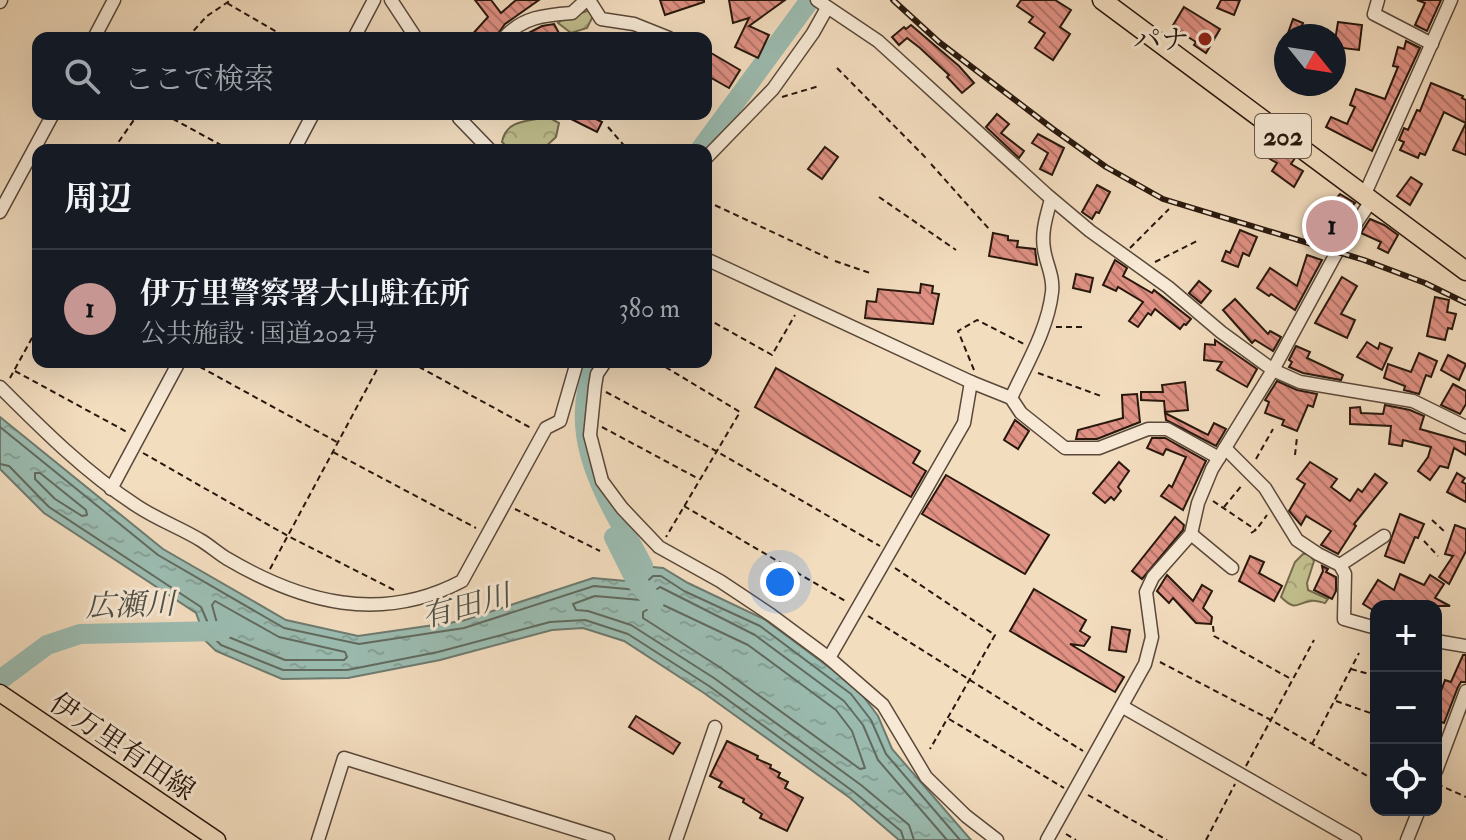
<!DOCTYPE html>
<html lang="ja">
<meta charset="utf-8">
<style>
:root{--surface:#171b24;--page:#20242c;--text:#f1f3f6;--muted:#9ea1a6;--line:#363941;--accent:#c59692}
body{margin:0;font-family:"IM FELL Double Pica","Noto Serif JP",serif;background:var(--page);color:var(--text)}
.controls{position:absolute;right:24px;bottom:24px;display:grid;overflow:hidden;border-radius:16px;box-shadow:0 8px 32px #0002}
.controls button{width:72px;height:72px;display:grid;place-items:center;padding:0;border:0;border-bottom:2px solid var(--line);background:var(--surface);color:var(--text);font:40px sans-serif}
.compass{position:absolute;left:1274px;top:24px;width:72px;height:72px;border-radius:50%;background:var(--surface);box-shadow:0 8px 32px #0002;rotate:120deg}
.you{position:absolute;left:780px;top:582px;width:28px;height:28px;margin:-20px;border:6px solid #fff;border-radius:50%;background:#1a73e8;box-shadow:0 0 0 12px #1a73e833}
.badge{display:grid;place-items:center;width:52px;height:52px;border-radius:50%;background:var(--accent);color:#111;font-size:26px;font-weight:700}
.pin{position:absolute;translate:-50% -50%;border:4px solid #fff;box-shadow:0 2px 8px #0006}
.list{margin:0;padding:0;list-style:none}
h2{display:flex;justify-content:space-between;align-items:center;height:104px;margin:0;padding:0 32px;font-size:34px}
h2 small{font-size:26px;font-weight:400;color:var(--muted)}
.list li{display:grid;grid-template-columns:52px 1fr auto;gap:24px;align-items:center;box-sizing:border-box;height:120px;padding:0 32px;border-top:2px solid var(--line)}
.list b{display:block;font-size:30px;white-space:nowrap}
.list p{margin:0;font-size:26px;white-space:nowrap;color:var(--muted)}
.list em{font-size:26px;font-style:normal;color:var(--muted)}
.icon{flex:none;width:44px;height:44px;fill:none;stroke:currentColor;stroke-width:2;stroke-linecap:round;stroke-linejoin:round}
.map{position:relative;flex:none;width:1466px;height:840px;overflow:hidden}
.search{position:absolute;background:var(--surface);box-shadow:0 8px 32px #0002;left:32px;top:32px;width:680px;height:88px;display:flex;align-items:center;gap:20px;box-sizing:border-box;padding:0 28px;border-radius:16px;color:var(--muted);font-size:30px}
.panel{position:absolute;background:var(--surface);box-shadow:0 8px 32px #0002;left:32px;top:144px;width:680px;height:224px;border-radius:16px}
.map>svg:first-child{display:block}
.forest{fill:url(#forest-crowns);stroke:#746b4c;stroke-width:2}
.water{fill:url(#water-ripples);stroke:#6d7a6f;stroke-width:2}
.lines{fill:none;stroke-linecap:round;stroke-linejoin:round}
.shore{stroke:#616a5e;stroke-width:2}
.river{stroke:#9bbcb1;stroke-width:20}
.building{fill:url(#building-back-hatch);stroke:#27170c;stroke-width:2}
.minor-casing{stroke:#5a4839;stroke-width:15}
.major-casing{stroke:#27170c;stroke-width:19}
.highway-casing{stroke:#27170c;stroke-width:21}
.path{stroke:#27170c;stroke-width:2;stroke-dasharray:6 4;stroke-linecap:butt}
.minor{stroke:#f7e9d5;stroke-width:12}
.major{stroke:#f3ddbf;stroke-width:16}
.highway{stroke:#f3ddbf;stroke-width:18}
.rail-casing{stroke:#27170c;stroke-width:6}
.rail{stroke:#f7e9d5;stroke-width:3;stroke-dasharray:9;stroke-linecap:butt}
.poi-dot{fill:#8f2418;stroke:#f7e9d5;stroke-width:3}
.labels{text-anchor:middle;stroke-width:6;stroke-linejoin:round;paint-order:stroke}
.shield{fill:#f7e9d5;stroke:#655648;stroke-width:2}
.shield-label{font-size:26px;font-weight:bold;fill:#27170c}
.poi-label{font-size:28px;fill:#27170c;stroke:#f7e9d5;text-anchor:end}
.street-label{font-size:28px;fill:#27170c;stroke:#f7e9d5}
.water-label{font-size:30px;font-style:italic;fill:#505146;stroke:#f7e9d5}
</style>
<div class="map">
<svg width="1466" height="840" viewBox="0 0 1466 840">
<defs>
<pattern id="forest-crowns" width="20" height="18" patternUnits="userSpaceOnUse" patternTransform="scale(2)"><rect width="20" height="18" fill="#c2bf8d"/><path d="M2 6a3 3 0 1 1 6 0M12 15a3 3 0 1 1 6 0" fill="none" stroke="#a7a378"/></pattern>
<pattern id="water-ripples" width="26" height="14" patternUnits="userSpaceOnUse" patternTransform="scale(2)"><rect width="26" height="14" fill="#9bbcb1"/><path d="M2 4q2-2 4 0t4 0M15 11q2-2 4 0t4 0" fill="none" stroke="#86a197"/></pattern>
<pattern id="building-back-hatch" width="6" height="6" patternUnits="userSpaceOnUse" patternTransform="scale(2)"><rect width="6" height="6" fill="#e09184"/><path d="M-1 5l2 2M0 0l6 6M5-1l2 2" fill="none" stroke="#b6756a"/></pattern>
</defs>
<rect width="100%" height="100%" fill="#f3ddbf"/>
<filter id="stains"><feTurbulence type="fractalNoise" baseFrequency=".0025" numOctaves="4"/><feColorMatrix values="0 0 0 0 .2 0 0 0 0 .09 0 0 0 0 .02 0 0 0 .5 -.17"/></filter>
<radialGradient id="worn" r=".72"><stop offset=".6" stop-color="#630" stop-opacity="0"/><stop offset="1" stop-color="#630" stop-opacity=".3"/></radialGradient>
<!-- forest -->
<g class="forest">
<polygon points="590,10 593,16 587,28 571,33 558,23 563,19"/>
<path d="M548 117 559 123 556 137 542 150H510L502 142C506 119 530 121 548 117Z"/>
<path d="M1303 554H1309L1314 561 1307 583 1308 590 1328 599 1325 603C1321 602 1316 600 1311 601 1296 603 1296 612 1281 597L1295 562Z"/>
</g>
<!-- water -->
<polygon class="water" points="0,417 163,549 286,620 358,636 462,621 593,578 637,582 643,576 643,566 663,568 688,583 764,619 857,688 878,716 892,749 971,840 899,840 850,798 704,693 624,641 583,628 552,630 440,660 348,678 282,679 216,651 192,628 200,624 196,613 44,513 0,469"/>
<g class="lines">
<!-- shore -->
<g class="shore">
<polyline points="0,427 158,555 284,628 359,644 464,628 594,586 638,590 653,576 661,576 684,591 760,626 851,694 871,720 886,754 960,840"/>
<polyline points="0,464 9,466 49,507 201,607 207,621 207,631 221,645 283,670 347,670 438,652 550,622 585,620 628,634 709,686 854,792 901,831 904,840"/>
<polygon points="35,473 40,473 86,510 87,515 82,516 55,499 35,479"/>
<polygon points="215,601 279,637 345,652 347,657 344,660 285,660 226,636 218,627 212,605"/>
<polygon points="659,603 748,645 836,710 852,731 865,768 860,769 721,668 643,618 643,612"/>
<polyline points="914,840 909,825 861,785 714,678 631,625 588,611 576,610 573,604 595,596 641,600 660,587 755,635 844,701 863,725 878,760 947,840"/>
</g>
<!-- river -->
<g class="river">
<polyline points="700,150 810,0"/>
<path d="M596 362C563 439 609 500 643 566L614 537 636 581 654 602"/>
<polyline points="0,680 47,645 80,634 222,631"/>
</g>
</g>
<!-- building -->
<g class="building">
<polygon points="475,0 491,0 501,13 516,0 539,0 505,24 495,38 469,38 488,17"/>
<polygon points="660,0 704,0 704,2 665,15"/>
<polygon points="729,0 785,0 749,26 769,35 758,58 735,47 749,18 733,23"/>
<polygon points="1021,0 1055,0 1071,10 1060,27 1070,34 1053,60 1035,48 1045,33 1029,22 1033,17 1017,6"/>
<polygon points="1221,0 1240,0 1234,15 1217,8"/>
<polygon points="1417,0 1441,0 1427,31 1415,25 1425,3"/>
<polygon points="1184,7 1220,29 1206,53 1194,45 1196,42 1172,27"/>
<polygon points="1293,19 1303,23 1301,28 1319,36 1287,36"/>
<polygon points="1338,22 1362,25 1359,50 1334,47"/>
<polygon points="554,24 560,35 553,38 519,38 542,26"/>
<polygon points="911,25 959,66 974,83 962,93 947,77 949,75 920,48 907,38 899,45 892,37 904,27 906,29"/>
<polygon points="1406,41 1420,48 1372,151 1326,127 1331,117 1347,124 1355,107 1350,105 1356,89 1385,99 1398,67 1393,66 1398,47 1404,49"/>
<polygon points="706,50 740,70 729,88 706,75"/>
<polygon points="1431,83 1463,96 1462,98 1466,100 1466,155 1453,150 1466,123 1444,112 1425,155 1420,153 1418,158 1400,150 1404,142 1399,140 1404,128 1408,130 1417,110 1420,111"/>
<polygon points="561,114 586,114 602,122 597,132"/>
<polygon points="997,114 1009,124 1001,133 1024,151 1019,158 986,127"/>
<polygon points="1038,134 1064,148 1052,175 1040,169 1048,153 1032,143"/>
<polygon points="825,147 838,157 822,179 808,169"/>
<polygon points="1276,149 1284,154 1285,151 1295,158 1291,164 1303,171 1294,187 1272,171 1277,163 1270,159"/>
<polygon points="1411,177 1422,184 1410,205 1397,196"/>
<polygon points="1097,185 1110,192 1099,213 1096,212 1092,219 1082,212"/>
<polygon points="1340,194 1355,203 1339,221 1345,223 1339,234 1308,223 1313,205 1327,209"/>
<polygon points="1370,219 1384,225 1398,235 1388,253 1378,248 1381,242 1361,233"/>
<polygon points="1240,230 1257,237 1249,256 1243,253 1238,267 1222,261 1226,251 1230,253"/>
<polygon points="993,233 1008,236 1008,240 1018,241 1017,247 1035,249 1037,265 989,256"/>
<polygon points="1307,255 1322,260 1295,310 1271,294 1269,296 1257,288 1270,268 1297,286"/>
<polygon points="1115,260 1127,268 1123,276 1152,293 1154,290 1191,319 1186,325 1184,324 1180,329 1155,309 1151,315 1148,313 1138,327 1129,321 1143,302 1118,287 1116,291 1103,285"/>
<polygon points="1076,274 1093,278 1090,292 1073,288"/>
<polygon points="1342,277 1357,286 1341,314 1355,320 1347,338 1315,323"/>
<polygon points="1199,281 1211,291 1201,303 1189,293"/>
<polygon points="921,284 933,286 932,293 939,294 933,324 865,318 867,301 876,302 878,289 920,293"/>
<polygon points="1435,297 1449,300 1447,312 1456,314 1452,329 1448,328 1445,340 1427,336"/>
<polygon points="1235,299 1268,334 1270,331 1281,337 1273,351 1255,340 1252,343 1223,310"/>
<polygon points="1215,340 1257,369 1247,387 1217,370 1222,362 1204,360 1205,344 1215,345"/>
<polygon points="1367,342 1378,349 1380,343 1392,348 1382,370 1357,357"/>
<polygon points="1296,346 1310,352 1307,358 1343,375 1341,380 1303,373 1289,367 1292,362 1289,360"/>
<polygon points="1419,353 1437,361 1431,377 1426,375 1419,394 1404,390 1405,386 1384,378 1388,364 1411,372"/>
<polygon points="1448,355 1466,364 1459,380 1441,370"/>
<polygon points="776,368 920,451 913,463 926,471 911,497 755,407"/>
<polygon points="1277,381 1297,390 1317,394 1313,407 1308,405 1297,431 1282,425 1284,420 1265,413 1269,402 1265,400"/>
<polygon points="1185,382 1188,410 1165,412 1164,401 1141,400 1141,392 1163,392 1162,385"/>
<polygon points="1453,384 1466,391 1466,404 1460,414 1441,405"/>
<polygon points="1137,394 1140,422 1097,439 1076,439 1078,430 1123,418 1122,395"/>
<polygon points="1385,405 1410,410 1424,416 1420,429 1466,442 1466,455 1454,448 1448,468 1440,466 1430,480 1418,471 1428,457 1431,447 1403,440 1402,446 1389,444 1391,426 1350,424 1350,408 1360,407 1361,413 1383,414"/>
<polygon points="1165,413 1208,435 1214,423 1226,429 1216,446 1166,420"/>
<polygon points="1015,420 1029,431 1018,449 1004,440"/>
<polygon points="1152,438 1165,438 1206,461 1183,510 1161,496 1169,485 1172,487 1186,457 1166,449 1163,455 1147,448"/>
<polygon points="1119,462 1129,471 1118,487 1121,491 1114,500 1111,497 1105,503 1093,493"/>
<polygon points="1310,462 1337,479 1331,487 1350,501 1358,489 1362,492 1375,474 1387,483 1354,524 1356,526 1338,554 1321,545 1331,531 1306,516 1301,525 1289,511 1305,484 1297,479"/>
<polygon points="1457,473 1465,478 1462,482 1466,484 1466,502 1447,492"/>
<polygon points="946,475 1049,535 1025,574 922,514"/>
<polygon points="1400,514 1424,524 1418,538 1415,537 1404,563 1385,556"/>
<polygon points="1175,517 1184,525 1183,530 1142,579 1132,571"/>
<polygon points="1455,525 1466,529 1466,551 1449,584 1439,577 1453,556 1445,554"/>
<polygon points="1250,556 1264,562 1259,573 1282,586 1274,601 1239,581"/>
<polygon points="1322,566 1328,569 1326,572 1336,577 1336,591 1332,599 1314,590 1323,571"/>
<polygon points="1400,574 1424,585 1430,575 1444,584 1435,598 1450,606 1416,606 1409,602 1408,606 1376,606 1376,612 1363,604 1378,580 1394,590"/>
<polygon points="1167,575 1193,601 1202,585 1212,591 1203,608 1212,617 1211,624 1196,623 1173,598 1169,603 1157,591"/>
<polygon points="1034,589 1086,620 1080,631 1090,637 1084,646 1070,644 1124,677 1115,692 1010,631"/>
<polygon points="1112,627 1130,630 1126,652 1109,650"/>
<polygon points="1463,655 1466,655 1466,682 1461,682 1458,687 1444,723 1436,720 1436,705 1445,680 1451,682"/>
<polygon points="636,716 680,743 673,754 629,727"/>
<polygon points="727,741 758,756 757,759 771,765 770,768 780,773 778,777 788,782 785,788 803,798 787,831 760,818 762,814 743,802 744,799 719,787 722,782 710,776"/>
</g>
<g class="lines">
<defs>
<g id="minor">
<polyline points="391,0 416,38"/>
<polyline points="589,0 601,19 634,24 669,38"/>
<polyline points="817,0 878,41 1046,194 1090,231 1168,287 1221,332 1273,370 1300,382 1413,401 1466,427"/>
<polyline points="1378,0 1374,14 1432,44"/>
<polyline points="0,2 1,0"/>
<polyline points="94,38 114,0"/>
<polyline points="354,38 374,0"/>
<path d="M504 38C522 17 545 15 572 13L586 0"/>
<polyline points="459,114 459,118 490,150"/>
<polyline points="294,150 313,114"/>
<polyline points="706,158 773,89 813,33 827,8"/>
<polyline points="1364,196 1451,0"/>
<polyline points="0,212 53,114"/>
<polyline points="706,259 971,382 1011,398 1021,413 1065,448 1099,448 1148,429 1167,429 1219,458"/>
<polyline points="605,362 597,374 595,386 590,435 602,481 622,508 659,547 720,581 771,615 829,658 883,705 926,777 966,816 997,840"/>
<path d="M0 387C43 430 86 473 137 506 158 520 181 528 202 541 210 546 218 553 226 558 302 603 381 624 462 581L546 428 560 421 577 362"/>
<path d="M1011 398C1026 365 1048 329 1052 292 1054 276 1046 264 1044 249 1041 231 1047 215 1051 199"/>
<polyline points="1225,448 1265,488 1297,540 1318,554 1340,565 1345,574 1344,619 1376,628"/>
<polyline points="111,489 179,362"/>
<polyline points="1191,534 1232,568"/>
<polyline points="1340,565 1384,536"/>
<polyline points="1436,641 1466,646"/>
<polyline points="829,658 964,423 971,382"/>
<polyline points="1123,707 1355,840"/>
<polyline points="1436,771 1466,691"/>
<polyline points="318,840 344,758 608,840"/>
<polyline points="676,840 715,727"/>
<polyline points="1047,840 1145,664 1152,637 1146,592 1153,577 1191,534 1198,503 1212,469 1273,370 1337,252 1371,201"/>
<polyline points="1407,840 1419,810"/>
</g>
<polyline id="major" points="0,693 217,840"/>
<polyline id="highway" points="1102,0 1466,271"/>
</defs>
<!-- minor casing -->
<use href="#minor" class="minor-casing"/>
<!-- major casing -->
<use href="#major" class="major-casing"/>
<!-- highway casing -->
<use href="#highway" class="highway-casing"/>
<!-- path -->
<g class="path">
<polyline points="227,3 287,38"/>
<polyline points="187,38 207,16 231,0"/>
<polyline points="837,68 927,159"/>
<polyline points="782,97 819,86"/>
<polyline points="164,114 230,150"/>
<polyline points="608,127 628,150"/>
<polyline points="113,150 138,114"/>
<polyline points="931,164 989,229"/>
<polyline points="879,197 956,250"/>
<polyline points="706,201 828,258"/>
<polyline points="1130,248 1169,209"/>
<polyline points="835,261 870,273"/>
<polyline points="1155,262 1197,241"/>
<polyline points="706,318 772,355 795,315"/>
<polyline points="1056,327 1083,327"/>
<polyline points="191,362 337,442"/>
<polyline points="410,362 531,428"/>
<polyline points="657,362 740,412 666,537"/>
<polyline points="974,370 958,331 977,320 1024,344"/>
<polyline points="15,371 127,432"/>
<polyline points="1038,373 1101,396"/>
<polyline points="10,378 38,327"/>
<polyline points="606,392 716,451 880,546"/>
<polyline points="602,427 699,479"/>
<polyline points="333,452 476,528"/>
<polyline points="143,453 288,536 394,590"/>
<polyline points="1295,455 1297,437"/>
<polyline points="1256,459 1273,429"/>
<polyline points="1213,501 1256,530"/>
<polyline points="684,506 847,602"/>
<polyline points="1224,507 1243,484"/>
<polyline points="515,509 600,551"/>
<polyline points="1432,520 1446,533"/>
<polyline points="1251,533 1256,530 1267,515"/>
<polyline points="1424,541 1438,556"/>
<polyline points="895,568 995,635 930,749"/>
<polyline points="270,569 381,362"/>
<polyline points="868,616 1083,751"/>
<polyline points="1213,626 1214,636 1291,679"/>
<polyline points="1160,662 1271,720 1376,781"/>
<polyline points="1351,669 1376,676"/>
<polyline points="1336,701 1376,715"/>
<polyline points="949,719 1064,788"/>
<polyline points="1312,744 1359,653"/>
<polyline points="1246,766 1314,640"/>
<polyline points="1437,784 1466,797"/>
<polyline points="1088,795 1167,840"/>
<polyline points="1066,834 1076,840"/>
<polyline points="1206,840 1235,784"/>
</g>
<!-- minor -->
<use href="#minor" class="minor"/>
<!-- major -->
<use href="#major" class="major"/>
<!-- highway -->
<use href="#highway" class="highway"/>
<defs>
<polyline id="rail" points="893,0 939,42 1053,129 1106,167 1163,199 1364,260 1425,283 1466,303"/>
</defs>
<!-- rail casing -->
<use href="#rail" class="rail-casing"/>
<!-- rail -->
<use href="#rail" class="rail"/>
</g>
<!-- markers -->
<circle class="poi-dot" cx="1205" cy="39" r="8"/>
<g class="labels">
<!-- shield labels -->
<rect class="shield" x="1255" y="114" width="56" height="44" rx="6"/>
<g class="shield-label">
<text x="1283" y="145">202</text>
</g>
<!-- poi labels -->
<g class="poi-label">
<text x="1189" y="49">パナ</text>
</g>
<!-- street labels -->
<g class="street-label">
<text transform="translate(123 746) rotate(34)" y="10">伊万里有田線</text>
</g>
<!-- water labels -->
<g class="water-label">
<text transform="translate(130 605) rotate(-2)" y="10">広瀬川</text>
<text transform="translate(466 606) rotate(-15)" y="10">有田川</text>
</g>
</g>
<rect width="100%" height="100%" filter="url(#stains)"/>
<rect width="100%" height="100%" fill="url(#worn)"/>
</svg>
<div class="controls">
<button>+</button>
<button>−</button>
<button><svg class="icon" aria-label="locate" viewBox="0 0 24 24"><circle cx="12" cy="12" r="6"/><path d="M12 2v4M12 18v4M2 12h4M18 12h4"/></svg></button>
</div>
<svg class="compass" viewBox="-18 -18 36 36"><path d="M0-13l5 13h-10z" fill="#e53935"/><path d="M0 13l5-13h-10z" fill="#9ea1a6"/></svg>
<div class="you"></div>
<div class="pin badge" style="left:1332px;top:226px">1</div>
<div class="search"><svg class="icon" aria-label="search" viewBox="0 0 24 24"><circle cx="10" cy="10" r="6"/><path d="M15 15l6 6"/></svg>ここで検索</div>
<section class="panel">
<h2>周辺<small></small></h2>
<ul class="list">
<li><span class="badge">1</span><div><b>伊万里警察署大山駐在所</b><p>公共施設 · 国道202号</p></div><em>380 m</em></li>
</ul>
</section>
</div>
